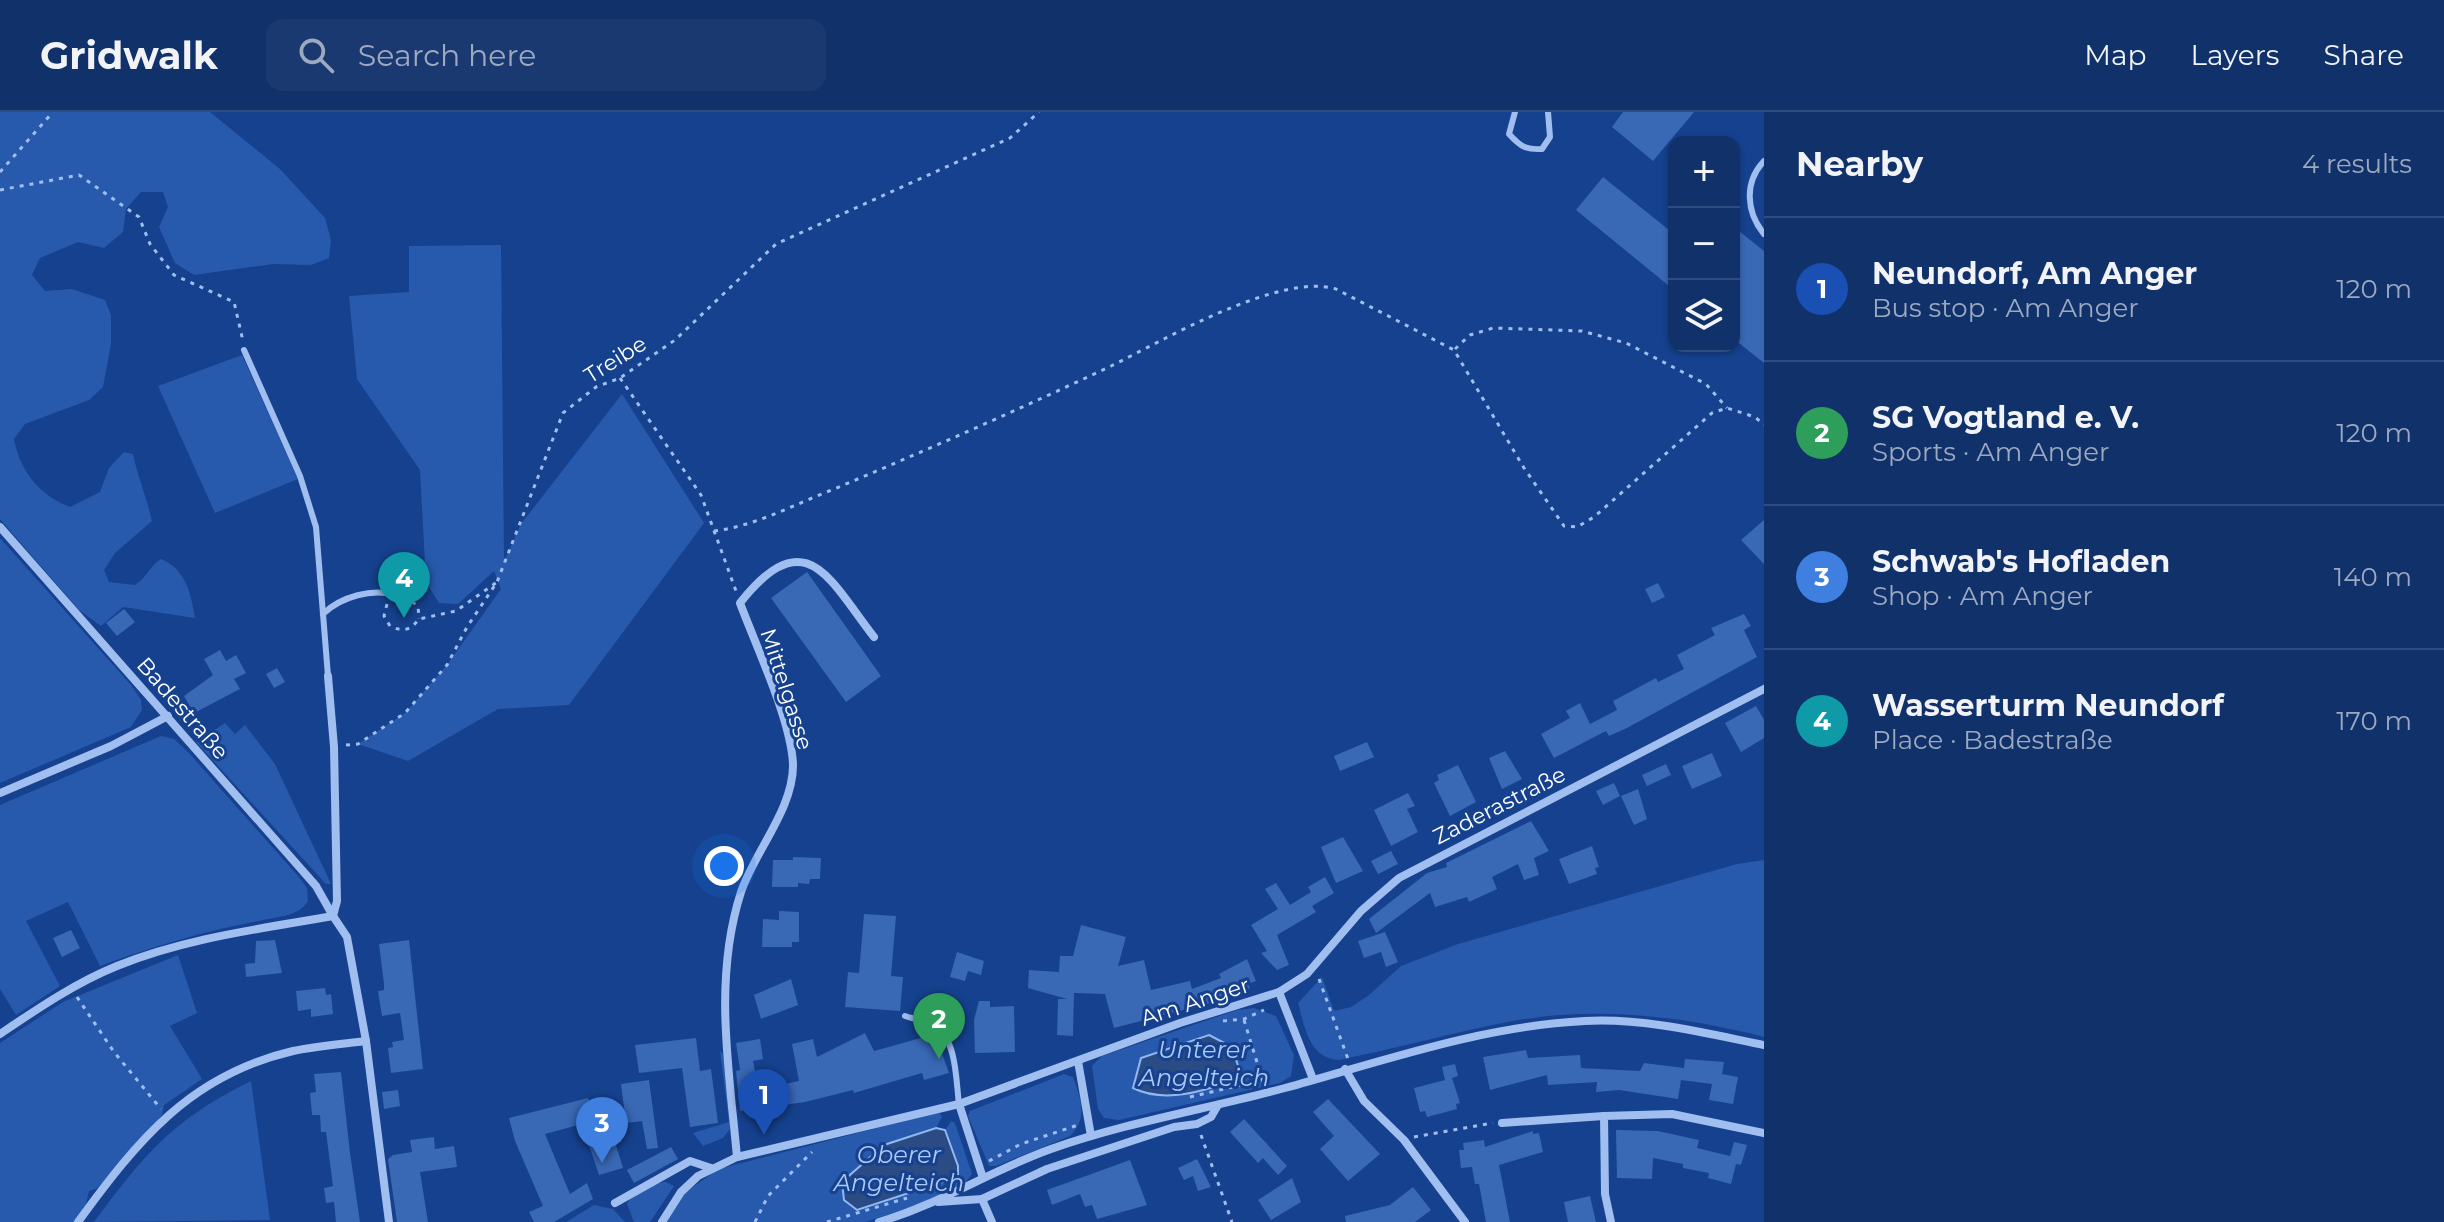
<!DOCTYPE html>
<meta charset="utf-8">
<style>
:root{--surface:#10316a;--page:#193970;--text:#f1f3f6;--muted:#9ca9c1;--line:#304c7e;--accent:#ffdc5f}
body{margin:0;font-family:Montserrat,sans-serif;background:var(--page);color:var(--text)}
.controls{position:absolute;right:24px;top:24px;display:grid;overflow:hidden;border-radius:16px;box-shadow:0 2px 6px #0004}
.controls button{width:72px;height:72px;display:grid;place-items:center;padding:0;border:0;border-bottom:2px solid var(--line);background:var(--surface);color:var(--text);font:40px sans-serif}
.you{position:absolute;left:724px;top:754px;width:28px;height:28px;margin:-20px;border:6px solid #fff;border-radius:50%;background:#1a73e8;box-shadow:0 0 0 12px #1a73e833}
.badge{display:grid;place-items:center;width:52px;height:52px;border-radius:50%;background:var(--accent);color:#fff;font-size:26px;font-weight:700}
.pin{position:absolute;translate:-50% -66px;filter:drop-shadow(0 2px 4px #0008)}
.pin::after{content:'';position:absolute;top:42px;width:28px;height:24px;background:inherit;clip-path:polygon(0 0,100% 0,50% 100%)}
.list{margin:0;padding:0;list-style:none}
h2{display:flex;justify-content:space-between;align-items:center;height:104px;margin:0;padding:0 32px;font-size:34px}
h2 small{font-size:26px;font-weight:400;color:var(--muted)}
.list li{display:grid;grid-template-columns:52px 1fr auto;gap:24px;align-items:center;box-sizing:border-box;height:144px;padding:0 32px;border-top:2px solid var(--line)}
.list b{display:block;font-size:30px;white-space:nowrap}
.list p{margin:0;font-size:26px;white-space:nowrap;color:var(--muted)}
.list em{font-size:26px;font-style:normal;color:var(--muted)}
.icon{flex:none;width:44px;height:44px;fill:none;stroke:currentColor;stroke-width:2;stroke-linecap:round;stroke-linejoin:round}
.map{position:relative;flex:none;width:1764px;height:1110px;overflow:hidden}
header{display:flex;align-items:center;gap:48px;box-sizing:border-box;height:112px;padding:0 40px;background:var(--surface);border-bottom:2px solid var(--line)}
header strong{font-size:38px}
nav{display:flex;gap:44px;margin-inline-start:auto;font-size:28px}
.search{width:560px;height:72px;background:var(--page);display:flex;align-items:center;gap:20px;box-sizing:border-box;padding:0 28px;border-radius:16px;color:var(--muted);font-size:30px}
main{display:flex}
aside{flex:1;background:var(--surface)}
.map>svg:first-child{display:block}
.green{fill:#275aad}
.water{fill:#2a4b84;stroke:#92b8f3;stroke-width:2}
.building{fill:#3968b5}
.lines{fill:none;stroke-linecap:round;stroke-linejoin:round}
.path{stroke:#a0bef0;stroke-width:3;stroke-dasharray:4 6;stroke-linecap:butt}
.service{stroke:#a0bef0;stroke-width:6}
.minor{stroke:#a0bef0;stroke-width:8}
.labels{text-anchor:middle;stroke-width:6;stroke-linejoin:round;paint-order:stroke}
.street-label{font-size:22px;fill:#fff;stroke:#15418e}
.water-label{font-size:24px;font-style:italic;fill:#acc9f7;stroke:#15418e}
</style>
<header>
<strong>Gridwalk</strong>
<div class="search"><svg class="icon" aria-label="search" viewBox="0 0 24 24"><circle cx="10" cy="10" r="6"/><path d="M15 15l6 6"/></svg>Search here</div>
<nav><a>Map</a><a>Layers</a><a>Share</a></nav>
</header>
<main>
<div class="map">
<svg width="1764" height="1110" viewBox="0 0 1764 1110">
<rect width="100%" height="100%" fill="#15418e"/>
<!-- green -->
<g class="green">
<path d="M0 0H210L280 57 325 106 331 128 329 146 311 153 273 152 194 163 175 151 159 115 168 95 163 80H141L126 97 123 120 104 136 78 130 40 146 32 163 45 179 72 177 105 188 111 203V232L103 275 89 288 25 312 14 327C20 359 39 383 70 395L100 380 109 356 124 340 133 342C138 366 147 386 152 409L115 441 104 458 109 470 135 473C148 465 149 454 161 447 186 457 191 482 195 506L123 495 101 514 79 498 0 407Z"/>
<polygon points="501,133 504,449 521,412 622,282 704,411 569,593 498,597 408,649 358,632 405,601 447,553 501,477 494,459 458,492 439,491 426,470 420,358 357,267 349,184 409,180 409,134"/>
<polygon points="242,243 298,367 215,401 158,274"/>
<polygon points="0,426 131,573 141,588 142,598 131,615 0,671"/>
<polygon points="225,611 235,622 245,613 275,652 331,772 326,772 196,630"/>
<path d="M161 624 174 627 188 640 298 764 307 776 308 789C299 804 280 804 264 808 207 818 154 834 100 854L68 790 26 809 60 874 16 903 0 877V693Z"/>
<path d="M1764 748V925C1683 904 1596 894 1513 909 1455 920 1397 936 1339 948 1309 946 1305 916 1298 891L1322 865 1334 899 1351 895 1369 883 1401 854 1458 832 1737 752Z"/>
<polygon points="178,843 197,901 170,914 202,967 164,993 162,1003 98,1076 89,1079 86,1092 74,1110 0,1110 0,931 63,890"/>
<polygon points="1254,896 1276,904 1294,943 1291,964 1280,971 1119,1008 1104,1006 1098,997 1092,954 1102,944 1237,898"/>
<polygon points="720,939 723,942 730,1017 723,1026 703,1034 693,1021 729,1010"/>
<path d="M1064 962 1073 965C1081 986 1088 1008 1070 1024L996 1054H989L968 1004 970 999Z"/>
<path d="M251 969 270 1108 94 1110C143 1043 175 1006 251 969Z"/>
<polygon points="939,1000 942,1005 936,1016 872,1040 958,1054 945,1018 951,1009 955,1011 972,1062 965,1071 932,1088 865,1110 666,1110 686,1080 718,1057"/>
<path d="M666 1070 674 1074 650 1110H634L627 1092C633 1080 653 1070 666 1070Z"/>
<polygon points="594,1093 613,1097 625,1110 566,1110"/>
</g>
<!-- water -->
<g class="water">
<path d="M1209 923 1232 935 1239 957 1238 967C1204 979 1165 992 1133 976L1141 946Z"/>
<polygon points="936,1016 945,1018 958,1054 958,1065 857,1098 844,1088 842,1070 884,1033"/>
</g>
<!-- building -->
<g class="building">
<polygon points="1623,0 1694,0 1653,49 1612,15"/>
<polygon points="1603,65 1674,122 1674,178 1576,98"/>
<polygon points="1734,115 1764,139 1764,251 1734,227"/>
<polygon points="1764,408 1764,452 1741,428"/>
<polygon points="807,460 881,564 846,590 771,486"/>
<polygon points="1658,471 1665,485 1652,491 1645,477"/>
<polygon points="124,497 135,510 117,524 106,511"/>
<polygon points="1744,502 1751,514 1744,518 1757,545 1627,616 1609,624 1606,619 1554,646 1541,622 1570,606 1566,599 1580,591 1590,612 1617,598 1613,589 1656,566 1658,570 1684,557 1677,543 1715,523 1711,516"/>
<polygon points="220,538 226,549 236,543 246,561 234,567 240,577 194,601 184,584 213,563 204,547"/>
<polygon points="277,556 285,570 274,576 266,562"/>
<polygon points="1756,594 1764,608 1764,626 1741,640 1725,611"/>
<polygon points="1367,630 1374,645 1340,659 1334,644"/>
<polygon points="1505,639 1522,667 1502,677 1489,646"/>
<polygon points="1712,641 1722,664 1692,677 1682,654"/>
<polygon points="1666,652 1671,663 1647,674 1642,663"/>
<polygon points="1458,653 1476,690 1450,704 1434,671 1439,668 1437,663"/>
<polygon points="1614,671 1620,684 1603,693 1596,679"/>
<polygon points="1638,677 1647,707 1634,713 1621,684"/>
<polygon points="1408,681 1415,694 1407,697 1418,720 1391,734 1374,698"/>
<polygon points="1531,709 1549,739 1534,746 1539,763 1524,768 1518,752 1492,765 1497,777 1469,790 1467,785 1435,795 1430,781 1376,821 1369,807 1427,761 1447,755 1446,751"/>
<polygon points="1343,725 1363,759 1336,771 1321,735"/>
<polygon points="1592,734 1599,755 1595,756 1597,762 1569,772 1559,747"/>
<polygon points="1391,739 1398,752 1378,762 1371,749"/>
<polygon points="793,745 821,746 820,767 810,767 809,772 798,771 798,775 772,775 773,748 793,748"/>
<polygon points="1325,765 1334,781 1312,794 1316,800 1277,823 1289,853 1277,858 1261,841 1267,839 1251,813 1278,797 1265,777 1276,771 1290,793 1311,780 1308,775"/>
<polygon points="779,799 799,800 799,830 792,830 792,835 762,835 763,807 779,808"/>
<polygon points="864,802 896,804 891,864 903,865 900,899 845,895 848,860 859,861"/>
<polygon points="1081,813 1126,825 1118,854 1144,848 1151,878 1190,869 1192,877 1221,866 1219,862 1247,847 1256,869 1248,872 1250,876 1218,889 1114,916 1105,882 1074,881 1073,924 1057,923 1058,887 1067,887 1028,876 1029,858 1059,860 1060,844 1073,844"/>
<polygon points="71,818 80,836 62,845 53,826"/>
<polygon points="1385,820 1398,850 1386,855 1381,840 1364,846 1358,829"/>
<polygon points="275,828 282,861 246,865 245,852 255,851 256,829"/>
<polygon points="409,828 423,957 391,961 388,936 393,935 392,930 404,928 400,901 382,904 378,879 384,878 384,872 379,832"/>
<polygon points="957,840 984,849 981,863 968,859 965,869 950,865"/>
<polygon points="791,867 798,893 761,907 754,883"/>
<polygon points="325,876 326,883 331,882 333,902 311,905 311,897 298,899 296,879"/>
<polygon points="979,889 990,889 990,895 1014,894 1015,940 975,941 974,908"/>
<polygon points="865,921 874,939 935,922 949,961 924,968 922,961 854,981 853,978 805,990 740,999 736,959 740,958 736,931 760,927 763,947 753,949 759,978 799,969 792,932 813,927 817,945"/>
<polygon points="696,926 700,959 711,957 718,1011 690,1015 682,956 639,961 635,933"/>
<polygon points="1526,938 1528,946 1580,943 1581,956 1640,959 1644,951 1684,956 1685,947 1724,950 1722,962 1738,965 1733,992 1709,988 1712,972 1681,968 1678,987 1619,978 1596,980 1597,970 1548,973 1547,963 1490,978 1483,945"/>
<polygon points="1455,952 1458,964 1452,966 1460,991 1456,992 1457,997 1427,1005 1425,999 1420,1000 1414,976 1445,968 1442,955"/>
<polygon points="341,960 350,1041 360,1110 336,1110 334,1090 326,1091 324,1076 333,1074 326,1020 321,1020 320,1003 312,1003 310,981 316,980 314,962"/>
<polygon points="649,968 658,1036 647,1037 642,1009 626,1011 621,972"/>
<polygon points="398,978 400,994 384,997 382,980"/>
<polygon points="588,986 607,1029 614,1027 623,1056 599,1063 582,1012 545,1022 570,1082 587,1071 593,1087 554,1110 534,1110 529,1100 543,1094 515,1029 509,1006"/>
<polygon points="1328,987 1380,1042 1348,1069 1320,1037 1334,1024 1313,1000"/>
<polygon points="1244,1007 1287,1054 1278,1063 1263,1046 1258,1051 1230,1020"/>
<polygon points="1616,1018 1658,1019 1699,1028 1697,1036 1730,1044 1734,1030 1747,1033 1741,1053 1736,1052 1731,1072 1708,1066 1709,1061 1683,1056 1683,1052 1653,1046 1652,1067 1617,1066"/>
<polygon points="1533,1019 1533,1022 1539,1021 1543,1040 1499,1053 1510,1110 1486,1110 1479,1072 1475,1072 1472,1055 1461,1056 1459,1038 1464,1038 1463,1031 1484,1028 1485,1035"/>
<polygon points="434,1025 435,1037 454,1034 457,1055 420,1060 428,1110 397,1110 388,1047 393,1043 412,1040 410,1028"/>
<polygon points="671,1035 678,1047 634,1071 627,1058"/>
<polygon points="1197,1047 1211,1075 1198,1079 1193,1064 1184,1068 1178,1056"/>
<polygon points="1130,1048 1147,1093 1097,1107 1092,1093 1085,1095 1080,1082 1052,1093 1047,1078"/>
<polygon points="1292,1066 1301,1090 1271,1108 1258,1088"/>
<polygon points="1413,1075 1431,1098 1415,1110 1346,1110 1345,1104 1390,1093"/>
<polygon points="1590,1084 1596,1110 1568,1110 1564,1090"/>
</g>
<g class="lines">
<!-- path -->
<g class="path">
<polyline points="0,60 53,0"/>
<polyline points="0,78 79,63 139,105 150,132 174,163 234,190 243,229"/>
<polyline points="1455,237 1470,223 1493,216 1582,219 1626,231 1706,272 1727,296"/>
<polyline points="620,266 701,383 736,479"/>
<path d="M714 419C756 414 795 392 834 377 927 338 1020 297 1111 254 1164 228 1280 160 1336 177L1454 238 1524 356 1564 414 1577 415 1594 405 1712 301 1727 296 1755 305 1764 313"/>
<polyline points="404,484 418,494 419,507"/>
<path d="M387 492 384 504 390 514C403 520 410 519 419 507L456 499 497 470"/>
<polyline points="346,633 358,632 405,601 447,553 467,515 497,470 563,301 596,275 620,266 675,228 776,132 1010,26 1039,0"/>
<polyline points="1319,867 1348,947"/>
<polyline points="77,885 114,940 161,997"/>
<polyline points="1244,908 1263,970"/>
<polyline points="1223,909 1244,907 1264,898"/>
<polyline points="1190,985 1241,973"/>
<polyline points="1201,1023 1232,1110"/>
<polyline points="1414,1025 1493,1011"/>
<polyline points="989,1049 1021,1032 1078,1013"/>
<polyline points="755,1110 768,1084 812,1040"/>
<polyline points="827,1110 907,1086"/>
</g>
<!-- service -->
<g class="service">
<path d="M1515 0 1509 22C1520 34 1525 38 1542 37L1550 25 1548 0"/>
<path d="M1764 49C1744 70 1746 100 1764 122"/>
<polyline points="244,238 300,364 316,415 328,564"/>
<path d="M323 502C340 485 374 475 396 484"/>
<path d="M905 904C914 907 926 909 935 914 957 927 956 970 959 992"/>
</g>
<!-- minor -->
<g class="minor">
<polyline points="0,415 316,774 333,804 337,789 334,635 328,564"/>
<polyline points="0,681 111,634 168,604"/>
<polyline points="1279,880 1313,967"/>
<path d="M0 922C37 897 75 871 117 854 186 826 260 817 333 804L347 825 366 929 389 1110"/>
<polyline points="1078,949 1091,1024"/>
<polyline points="1345,957 1364,989 1404,1028 1465,1110"/>
<polyline points="959,992 983,1066"/>
<polyline points="1502,1011 1604,1004"/>
<path d="M737 1045C729 957 713 867 741 780 755 739 794 696 793 652 791 608 756 534 740 491 806 408 829 467 874 525"/>
<polyline points="982,1087 992,1110"/>
<polyline points="938,1090 982,1087 1047,1057 1174,1015 1197,1012 1211,1005 1218,993"/>
<polyline points="615,1091 690,1049 711,1056"/>
<path d="M78 1110C138 1028 190 963 293 939 317 934 342 932 366 929"/>
<polyline points="662,1110 681,1080 698,1064 737,1045 959,992 1180,911 1279,880 1307,862 1361,799 1399,766 1764,577"/>
<path d="M879 1110C940 1092 992 1058 1051 1037 1128 1010 1207 997 1285 976 1383 949 1482 914 1585 909 1645 906 1705 921 1764 933"/>
<polyline points="1611,1110 1605,1082 1604,1004 1672,1002 1764,1021"/>
</g>
</g>
<g class="labels">
<!-- street labels -->
<g class="street-label">
<text transform="translate(615 247) rotate(-32)" y="8">Treibe</text>
<text transform="translate(787 577) rotate(72)" y="8">Mittelgasse</text>
<text transform="translate(183 596) rotate(49)" y="8">Badestraße</text>
<text transform="translate(1499 693) rotate(-27)" y="8">Zaderastraße</text>
<text transform="translate(1195 889) rotate(-18)" y="8">Am Anger</text>
</g>
<!-- water labels -->
<g class="water-label">
<text x="1204" y="946">Unterer<tspan x="1204" dy="28">Angelteich</tspan></text>
<text x="899" y="1051">Oberer<tspan x="899" dy="28">Angelteich</tspan></text>
</g>
</g>
</svg>
<div class="controls">
<button>+</button>
<button>−</button>
<button><svg class="icon" aria-label="layers" viewBox="0 0 24 24"><path d="M12 4l9 5-9 5-9-5zM3 14l9 5 9-5"/></svg></button>
</div>
<div class="you"></div>
<div class="pin badge" style="left:764px;top:1023px;background:#1a4fb4">1</div>
<div class="pin badge" style="left:939px;top:947px;background:#2e9e5b">2</div>
<div class="pin badge" style="left:602px;top:1051px;background:#3f7fe0">3</div>
<div class="pin badge" style="left:404px;top:506px;background:#0f9aa8">4</div>
</div>
<aside>
<h2>Nearby<small>4 results</small></h2>
<ul class="list">
<li><span class="badge" style="background:#1a4fb4">1</span><div><b>Neundorf, Am Anger</b><p>Bus stop · Am Anger</p></div><em>120 m</em></li>
<li><span class="badge" style="background:#2e9e5b">2</span><div><b>SG Vogtland e. V.</b><p>Sports · Am Anger</p></div><em>120 m</em></li>
<li><span class="badge" style="background:#3f7fe0">3</span><div><b>Schwab's Hofladen</b><p>Shop · Am Anger</p></div><em>140 m</em></li>
<li><span class="badge" style="background:#0f9aa8">4</span><div><b>Wasserturm Neundorf</b><p>Place · Badestraße</p></div><em>170 m</em></li>
</ul>
</aside>
</main>
